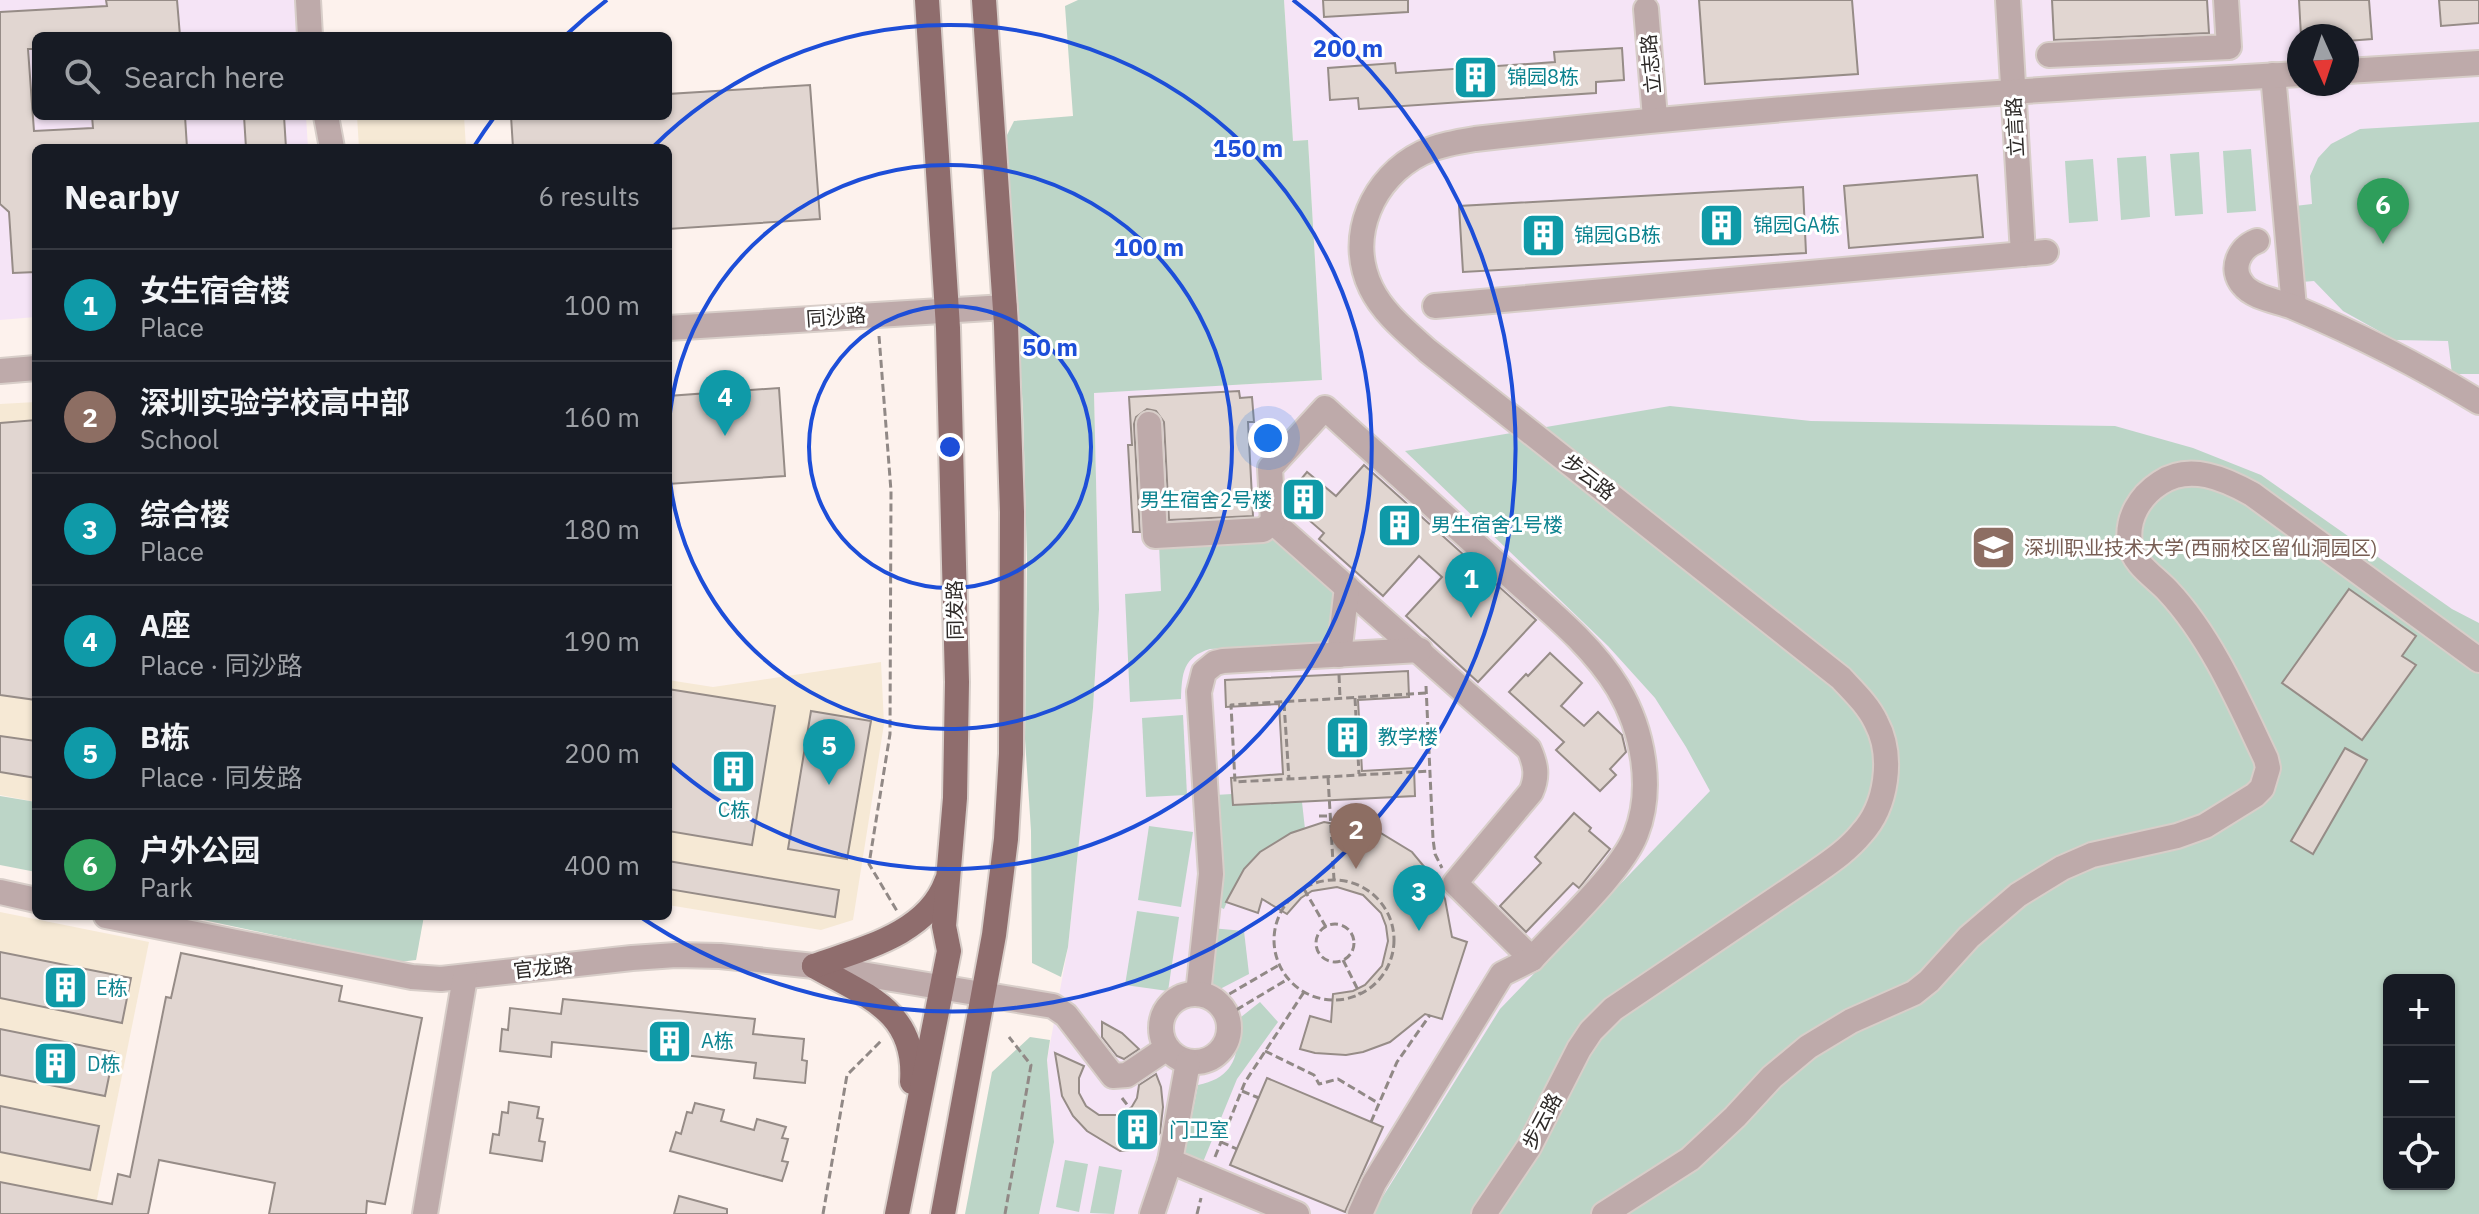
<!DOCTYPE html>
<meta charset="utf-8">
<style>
:root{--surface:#171b24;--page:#242831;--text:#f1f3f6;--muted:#9ea1a6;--line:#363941;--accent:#1a73e8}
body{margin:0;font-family:"IBM Plex Sans","Noto Sans SC",sans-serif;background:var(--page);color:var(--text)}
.controls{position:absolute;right:24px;bottom:24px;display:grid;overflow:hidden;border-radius:12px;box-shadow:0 2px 6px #0004}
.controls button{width:72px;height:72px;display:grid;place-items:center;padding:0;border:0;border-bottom:2px solid var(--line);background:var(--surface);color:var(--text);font:40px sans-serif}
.compass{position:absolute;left:2287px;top:24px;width:72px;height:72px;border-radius:50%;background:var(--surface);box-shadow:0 2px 6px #0004;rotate:177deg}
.you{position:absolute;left:1268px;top:438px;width:28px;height:28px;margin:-20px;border:6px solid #fff;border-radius:50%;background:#1a73e8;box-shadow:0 0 0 12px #1a73e833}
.badge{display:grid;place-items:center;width:52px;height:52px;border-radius:50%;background:var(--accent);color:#fff;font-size:26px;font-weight:700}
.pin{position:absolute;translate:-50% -66px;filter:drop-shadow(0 2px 4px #0008)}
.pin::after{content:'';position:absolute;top:42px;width:28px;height:24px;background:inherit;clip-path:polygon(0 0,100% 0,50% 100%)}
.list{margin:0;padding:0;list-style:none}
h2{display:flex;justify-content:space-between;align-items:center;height:104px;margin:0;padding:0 32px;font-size:34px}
h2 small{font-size:26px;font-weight:400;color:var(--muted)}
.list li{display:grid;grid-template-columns:52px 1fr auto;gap:24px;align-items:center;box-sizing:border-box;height:112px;padding:0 32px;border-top:2px solid var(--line)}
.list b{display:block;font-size:30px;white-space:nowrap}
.list p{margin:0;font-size:26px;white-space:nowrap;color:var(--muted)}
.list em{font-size:26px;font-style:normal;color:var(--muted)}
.icon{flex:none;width:44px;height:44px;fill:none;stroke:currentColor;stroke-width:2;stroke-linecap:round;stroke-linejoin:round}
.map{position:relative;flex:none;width:2479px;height:1214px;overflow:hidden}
.search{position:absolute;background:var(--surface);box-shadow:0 2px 6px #0004;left:32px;top:32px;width:640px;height:88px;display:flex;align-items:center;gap:20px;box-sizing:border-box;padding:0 28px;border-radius:12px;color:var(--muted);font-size:30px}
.panel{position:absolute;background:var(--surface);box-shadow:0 2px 6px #0004;left:32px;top:144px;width:640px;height:776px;border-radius:12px}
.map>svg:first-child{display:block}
.industrial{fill:#f6e9d5}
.education{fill:#f5e4f6;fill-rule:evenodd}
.green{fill:#bcd5c7;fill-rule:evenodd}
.building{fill:#e1d6d1;stroke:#968c87;stroke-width:2}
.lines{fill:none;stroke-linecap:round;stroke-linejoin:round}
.minor-casing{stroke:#d8cec9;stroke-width:28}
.major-casing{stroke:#d8cec9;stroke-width:28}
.path{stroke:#918986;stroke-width:3;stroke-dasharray:8 4;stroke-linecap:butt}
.minor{stroke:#beaaaa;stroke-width:24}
.major{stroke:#8f6d6d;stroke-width:24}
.ring{fill:none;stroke:#1d4ed8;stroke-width:4}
.labels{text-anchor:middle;stroke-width:6;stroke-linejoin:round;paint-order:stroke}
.street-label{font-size:20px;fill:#2d2927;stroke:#fff}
.culture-label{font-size:20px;fill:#0d838f;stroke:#fff;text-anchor:start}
.education-label{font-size:20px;fill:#785e54;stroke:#fff;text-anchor:start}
.centre{fill:#1d4ed8;stroke:#fff;stroke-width:4}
.ring-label{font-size:24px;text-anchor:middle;font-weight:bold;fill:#1d4ed8;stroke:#fff;stroke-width:6;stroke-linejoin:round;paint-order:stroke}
</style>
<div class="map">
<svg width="2479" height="1214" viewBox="0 0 2479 1214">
<rect width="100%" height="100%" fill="#fdf2ed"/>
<!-- industrial -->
<g class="industrial">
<polygon points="357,116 464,116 466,148 359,148"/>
<polygon points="36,402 36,802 0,795 0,404"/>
<polygon points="881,662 884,724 853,920 821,930 668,905 668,680 713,687"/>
<polygon points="0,912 149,942 94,1214 0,1214"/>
</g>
<!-- education -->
<g class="education">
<polygon points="0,0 299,0 301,36 36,36 36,116 306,116 308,148 36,148 36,317 0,320"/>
<path d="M1284 0H2479V1214H1039L1054 1142 1047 1060 1068 947 1093 708 1099 609 1094 392 1322 380 1308 140 1293 141ZM2299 36H2347V84H2299ZM2389 980H2449V1184H2389Z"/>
</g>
<!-- green -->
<g class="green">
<polygon points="1078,0 1284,0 1293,141 1308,140 1322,380 1094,393 1099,609 1093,708 1068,947 1061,977 1032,963 1031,831 1025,739 1027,561 1023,410 1006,137 1014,121 1073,116 1065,6"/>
<polygon points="2479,122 2479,374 2452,374 2448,341 2395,340 2343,311 2314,281 2289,283 2285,207 2312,204 2310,176 2318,158 2331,144 2360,129"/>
<polygon points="2251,149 2256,211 2227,213 2223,151"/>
<polygon points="2199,152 2203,214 2175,216 2170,154"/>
<polygon points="2146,156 2150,217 2121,220 2117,158"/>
<polygon points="2093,159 2098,221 2069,223 2065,161"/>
<path d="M1670 406 1811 421 2115 426 2193 448 2261 475 2452 609 2479 623V1214H1372L1500 1009 1710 791 1686 747 1655 698 1608 646 1405 451ZM2389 980H2449V1184H2389Z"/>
<path d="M1274 536 1332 585 1337 600 1332 636 1325 643 1210 649C1183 657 1182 673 1181 699L1130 702 1125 594 1161 591 1159 543Z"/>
<polygon points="1183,715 1187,795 1146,797 1142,718"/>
<path d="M1232 794 1233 805 1302 802 1305 829C1263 843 1240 869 1224 909L1217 906 1215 795Z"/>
<polygon points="0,796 36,802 36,872 0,865"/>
<polygon points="1149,826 1193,832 1181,907 1138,900"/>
<polygon points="1137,911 1179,917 1168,991 1125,985"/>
<polygon points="185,916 424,916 416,960 399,962"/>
<polygon points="1211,928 1244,931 1249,974 1220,989 1207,980"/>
<path d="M1260 1002 1278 1022 1237 1079 1201 1167 1183 1159 1198 1085C1234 1078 1241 1054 1236 1021Z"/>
<polygon points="1030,1037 1050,1040 1047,1060 1054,1142 1039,1214 965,1214 992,1072"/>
<polygon points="1065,1160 1088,1164 1079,1212 1056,1207"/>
<polygon points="1099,1166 1122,1170 1114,1214 1090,1213"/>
</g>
<!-- building -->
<g class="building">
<polygon points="106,0 177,0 180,36 36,36 36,49 28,49 34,131 93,128 92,116 185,116 187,148 36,148 36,272 13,273 9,212 0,204 0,12 107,6"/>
<polygon points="1323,0 1408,0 1408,12 1324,17"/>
<polygon points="1699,0 1852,0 1858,74 1705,84"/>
<polygon points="2052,0 2207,0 2209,33 2054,40"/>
<polygon points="2299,0 2369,0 2372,39 2347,41 2347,36 2301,36"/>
<polygon points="2439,0 2479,0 2479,23 2441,26"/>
<polygon points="1622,48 1624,80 1596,82 1596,93 1359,109 1358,98 1330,100 1328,68 1395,63 1396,73 1555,62 1554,52"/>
<polygon points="810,85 820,219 668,229 668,148 513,148 511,116 668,116 668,94"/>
<polygon points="244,116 284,116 286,148 246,148"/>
<polygon points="1977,175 1983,237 1849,248 1844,186"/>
<polygon points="1803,187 1806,253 1463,272 1459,206"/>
<polygon points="779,388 785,476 668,484 668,396"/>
<polygon points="1239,391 1240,398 1252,397 1254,422 1248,422 1253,516 1169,520 1164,422 1156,411 1147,409 1136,417 1134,424 1140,532 1133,532 1128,445 1132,445 1129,397"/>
<polygon points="36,420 36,700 0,695 0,423"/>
<polygon points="1364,465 1536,620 1478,682 1406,616 1442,577 1419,556 1383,596 1319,539 1324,533 1287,501 1287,496 1307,472 1336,496"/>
<polygon points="2349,589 2416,636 2402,656 2416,665 2362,740 2282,683"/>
<polygon points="1550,653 1582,683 1561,706 1584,726 1598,712 1622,735 1626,752 1610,769 1616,775 1600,791 1556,750 1564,742 1509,692 1526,674 1528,676"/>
<polygon points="1408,671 1409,697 1358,700 1362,771 1414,768 1415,796 1233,805 1231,778 1283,774 1279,704 1226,707 1225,680"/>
<polygon points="668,689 775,706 752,845 668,831"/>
<polygon points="811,711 871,721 847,859 788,849"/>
<polygon points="0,736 36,741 36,778 0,772"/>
<polygon points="2345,748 2367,760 2313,854 2291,841"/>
<polygon points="1574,813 1591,828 1589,831 1610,849 1579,888 1573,883 1526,932 1500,906 1541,863 1535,857"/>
<polygon points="1324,822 1379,832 1412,852 1437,882 1445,899 1452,937 1467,942 1442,1019 1425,1014 1390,1042 1363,1052 1346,1055 1315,1053 1300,1049 1310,1016 1331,1022 1333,994 1353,991 1365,985 1382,966 1388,941 1386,926 1381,913 1363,895 1337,887 1312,891 1301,898 1287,914 1262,899 1258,913 1226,902 1244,869 1260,852 1291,833"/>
<polygon points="668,861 839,890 835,917 668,889"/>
<polygon points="0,952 131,978 122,1023 0,998"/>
<polygon points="181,953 342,986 339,1001 422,1018 385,1204 367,1201 366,1214 269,1214 275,1183 159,1160 148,1214 0,1214 0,1182 112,1204 118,1174 130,1177 166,997 171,998"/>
<polygon points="563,999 755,1019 753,1034 804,1039 802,1060 807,1061 805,1083 754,1078 756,1063 683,1055 552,1042 551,1057 500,1051 502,1029 508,1030 510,1008 561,1014"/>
<polygon points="1102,1022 1122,1033 1139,1049 1124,1059 1117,1056 1102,1037"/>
<polygon points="0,1029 114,1052 105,1096 0,1075"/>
<polygon points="1055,1053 1084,1066 1079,1078 1079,1093 1086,1106 1099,1115 1127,1115 1137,1098 1139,1085 1156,1074 1161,1087 1163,1107 1160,1133 1156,1138 1141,1149 1120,1151 1087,1131 1073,1116 1062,1096"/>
<polygon points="1267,1078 1383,1127 1345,1212 1230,1165"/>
<polygon points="509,1102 539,1107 537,1118 543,1119 539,1141 545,1142 542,1161 490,1153 493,1134 499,1135 502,1112 508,1113"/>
<polygon points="695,1103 724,1110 721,1121 754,1130 757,1119 786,1127 782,1138 788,1139 782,1161 788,1162 782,1181 670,1151 676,1132 681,1134 687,1112 692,1113"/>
<polygon points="0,1106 99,1126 90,1170 0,1152"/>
<polygon points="679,1196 727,1209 727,1214 674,1214"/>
</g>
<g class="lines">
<defs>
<g id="minor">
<polyline points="308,0 310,36"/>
<polyline points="2008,0 2023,254"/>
<polyline points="1646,9 1655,118"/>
<polyline points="2049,55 2229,47 2226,0"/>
<polyline points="2347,71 2479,63"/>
<polyline points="2273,75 2294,307"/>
<polyline points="326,116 332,148"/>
<path d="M2257 241C2239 248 2229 269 2243 285 2253 298 2278 301 2293 307 2357 334 2420 366 2479 402"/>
<polyline points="1435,306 2046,252"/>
<polyline points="668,328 1005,307"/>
<polyline points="0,371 36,368"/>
<path d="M1325 408C1385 462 1445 517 1505 571 1544 607 1590 642 1618 688 1643 730 1654 788 1636 834 1622 871 1560 928 1532 959L1455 883 1531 792C1538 776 1536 765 1529 749L1273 522 1270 468Z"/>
<polyline points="1149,424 1155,536 1263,530 1273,522"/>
<polyline points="1339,655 1347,587"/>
<polyline points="0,892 36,900"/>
<polyline points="106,916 412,977 441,979 632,958 676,955 720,956 814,966 1053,1006 1066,1015 1113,1076 1127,1075 1167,1048"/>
<polyline points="1198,994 1211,874 1199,692 1204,672 1215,663 1223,661 1420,650"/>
<circle cx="1195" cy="1028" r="34"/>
<polyline points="1188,1062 1170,1161 1297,1214"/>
<polyline points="425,1214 465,977"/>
<polyline points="1152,1214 1170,1161"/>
<polyline points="1360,1214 1374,1183 1502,974 1532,959"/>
<path d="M1484 1214 1529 1147 1579 1049 1591 1031 1613 1009 1813 874C1830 862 1848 850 1861 834 1887 806 1894 756 1876 722 1868 705 1854 692 1841 678L1428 351C1407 332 1383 313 1371 288 1346 236 1373 177 1422 153 1439 145 1457 142 1475 139 1749 108 2024 90 2299 74"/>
<path d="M1604 1214 1690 1159 1735 1117 1772 1077 1808 1047 1851 1021 1914 993 1929 981 1969 937 2018 895 2062 868 2092 855 2177 836 2205 826 2255 795 2262 788 2268 768 2266 759C2239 702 2211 637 2168 591 2155 577 2133 564 2130 544 2126 518 2140 496 2160 483 2190 463 2225 479 2252 494L2479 660"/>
</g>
<g id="major">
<path d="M814 966C866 996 917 1011 912 1082"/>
<path d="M814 966C861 949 927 934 946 882"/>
<polyline points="897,1214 949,951 944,926 955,798 957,682 948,328 927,0"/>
<polyline points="943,1214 994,935 1006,839 1011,754 1012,512 1006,325 984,0"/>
</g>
</defs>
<!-- minor casing -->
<use href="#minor" class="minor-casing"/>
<!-- major casing -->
<use href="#major" class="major-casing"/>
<!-- path -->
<g class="path">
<polyline points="879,336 891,491 890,734 869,864 897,911"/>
<polyline points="1339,675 1340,698"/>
<polyline points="1426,686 1433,839 1435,854 1442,868"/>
<polyline points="1426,693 1231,705 1235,782 1430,771"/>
<polyline points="1355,698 1359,774"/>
<polyline points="1284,703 1289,779"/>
<polyline points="1328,777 1334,880"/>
<polyline points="1319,816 1330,816"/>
<circle cx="1334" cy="940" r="60"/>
<polyline points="1304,889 1326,927"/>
<circle cx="1335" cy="943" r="19"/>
<polyline points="1343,960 1360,994"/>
<polyline points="1219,1000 1279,965"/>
<polyline points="1226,1016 1288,979"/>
<polyline points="1265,1051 1314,1075 1319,1084 1338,1079 1378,1103"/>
<polyline points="1242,1091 1259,1098"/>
<polyline points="1122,1098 1132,1111"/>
<polyline points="1371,1122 1397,1062 1430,1015"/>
<polyline points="1221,1142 1237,1149"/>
<polyline points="1215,1157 1245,1082 1304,992"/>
<polyline points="823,1214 847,1075 883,1039"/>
<polyline points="1005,1214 1031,1065 1009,1037"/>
<polyline points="1197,1214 1201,1198"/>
</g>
<!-- minor -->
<use href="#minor" class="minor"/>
<!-- major -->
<use href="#major" class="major"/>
</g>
<!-- distance rings -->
<g class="ring">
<circle cx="950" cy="447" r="141"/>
<path d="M668 445A282 282 0 1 1 668 449"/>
<path d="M654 146A422 422 0 1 1 670 763"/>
<path d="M475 145A563 563 0 0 1 495 116M566 35A563 563 0 0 1 607 0M1293 0A563 563 0 0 1 639 916"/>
</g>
<!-- icons -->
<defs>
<symbol id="building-square" viewBox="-11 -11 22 22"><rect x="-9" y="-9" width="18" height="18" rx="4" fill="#0f9aa8" stroke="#fff"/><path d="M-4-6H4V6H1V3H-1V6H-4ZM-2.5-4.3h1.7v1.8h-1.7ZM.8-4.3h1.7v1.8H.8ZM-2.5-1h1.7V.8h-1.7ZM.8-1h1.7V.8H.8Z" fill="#fff"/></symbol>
<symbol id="university-square" viewBox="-11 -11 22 22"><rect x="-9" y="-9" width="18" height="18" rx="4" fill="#8d6e63" stroke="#fff"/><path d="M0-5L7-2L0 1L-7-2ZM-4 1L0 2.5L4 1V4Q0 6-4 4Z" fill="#fff"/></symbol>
</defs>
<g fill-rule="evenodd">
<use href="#building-square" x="1450" y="52" width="51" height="51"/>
<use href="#building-square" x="1696" y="200" width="51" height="51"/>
<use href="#building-square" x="1518" y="210" width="51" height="51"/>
<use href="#building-square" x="1278" y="474" width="51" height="51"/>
<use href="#building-square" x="1374" y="500" width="51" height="51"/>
<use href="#university-square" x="1968" y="522" width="51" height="51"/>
<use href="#building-square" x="1322" y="712" width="51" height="51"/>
<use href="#building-square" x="708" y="746" width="51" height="51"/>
<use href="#building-square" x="40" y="962" width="51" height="51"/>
<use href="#building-square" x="644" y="1016" width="51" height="51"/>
<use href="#building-square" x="30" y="1038" width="51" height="51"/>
<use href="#building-square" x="1112" y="1104" width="51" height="51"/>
</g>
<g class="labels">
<!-- street labels -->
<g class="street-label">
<text transform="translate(1651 64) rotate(-95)" y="7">立志路</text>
<text transform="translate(2015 127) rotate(-93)" y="7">立言路</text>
<text transform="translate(836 317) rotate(-4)" y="7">同沙路</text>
<text transform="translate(1589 477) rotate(38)" y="7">步云路</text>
<text transform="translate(955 610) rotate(-91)" y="7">同发路</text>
<text transform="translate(543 968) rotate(-6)" y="7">官龙路</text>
<text transform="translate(1542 1121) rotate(-62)" y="7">步云路</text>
</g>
<!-- culture labels -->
<g class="culture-label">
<text x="1507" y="84">锦园8栋</text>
<text x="1753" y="232">锦园GA栋</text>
<text x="1574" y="242">锦园GB栋</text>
<text x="1272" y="507" text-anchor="end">男生宿舍2号楼</text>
<text x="1431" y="532">男生宿舍1号楼</text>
<text x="1378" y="744">教学楼</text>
<text x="734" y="817" text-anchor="middle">C栋</text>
<text x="96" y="995">E栋</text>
<text x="701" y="1048">A栋</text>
<text x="87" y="1071">D栋</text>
<text x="1169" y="1137">门卫室</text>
</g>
<!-- education labels -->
<g class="education-label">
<text x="2024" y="555">深圳职业技术大学(西丽校区留仙洞园区)</text>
</g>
</g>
<circle cx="950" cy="447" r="12" class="centre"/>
<g class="ring-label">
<text x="1348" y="57">200 m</text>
<text x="1248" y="157">150 m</text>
<text x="1149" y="256">100 m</text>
<text x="1050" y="356">50 m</text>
</g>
</svg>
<div class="controls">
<button>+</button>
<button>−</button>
<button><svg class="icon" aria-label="locate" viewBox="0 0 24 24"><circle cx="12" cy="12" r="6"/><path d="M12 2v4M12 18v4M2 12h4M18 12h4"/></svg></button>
</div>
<svg class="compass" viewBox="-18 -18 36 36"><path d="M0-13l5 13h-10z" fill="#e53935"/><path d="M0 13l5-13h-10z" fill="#9ea1a6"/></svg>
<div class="you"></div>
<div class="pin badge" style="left:1471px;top:618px;background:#0f9aa8">1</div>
<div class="pin badge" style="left:1356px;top:869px;background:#8d6e63">2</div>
<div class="pin badge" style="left:1419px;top:931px;background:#0f9aa8">3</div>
<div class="pin badge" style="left:725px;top:436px;background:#0f9aa8">4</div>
<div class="pin badge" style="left:829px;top:785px;background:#0f9aa8">5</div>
<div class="pin badge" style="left:2383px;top:244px;background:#2e9e5b">6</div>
<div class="search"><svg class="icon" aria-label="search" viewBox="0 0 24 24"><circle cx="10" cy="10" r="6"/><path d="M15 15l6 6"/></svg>Search here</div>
<section class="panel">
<h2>Nearby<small>6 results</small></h2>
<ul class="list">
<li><span class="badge" style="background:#0f9aa8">1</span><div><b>女生宿舍楼</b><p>Place</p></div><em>100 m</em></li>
<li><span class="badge" style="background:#8d6e63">2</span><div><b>深圳实验学校高中部</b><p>School</p></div><em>160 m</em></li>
<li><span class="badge" style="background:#0f9aa8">3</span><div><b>综合楼</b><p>Place</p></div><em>180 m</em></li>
<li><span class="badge" style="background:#0f9aa8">4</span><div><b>A座</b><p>Place · 同沙路</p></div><em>190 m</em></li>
<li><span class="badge" style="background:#0f9aa8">5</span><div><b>B栋</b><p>Place · 同发路</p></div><em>200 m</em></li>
<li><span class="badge" style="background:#2e9e5b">6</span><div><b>户外公园</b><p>Park</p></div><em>400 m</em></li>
</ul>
</section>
</div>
